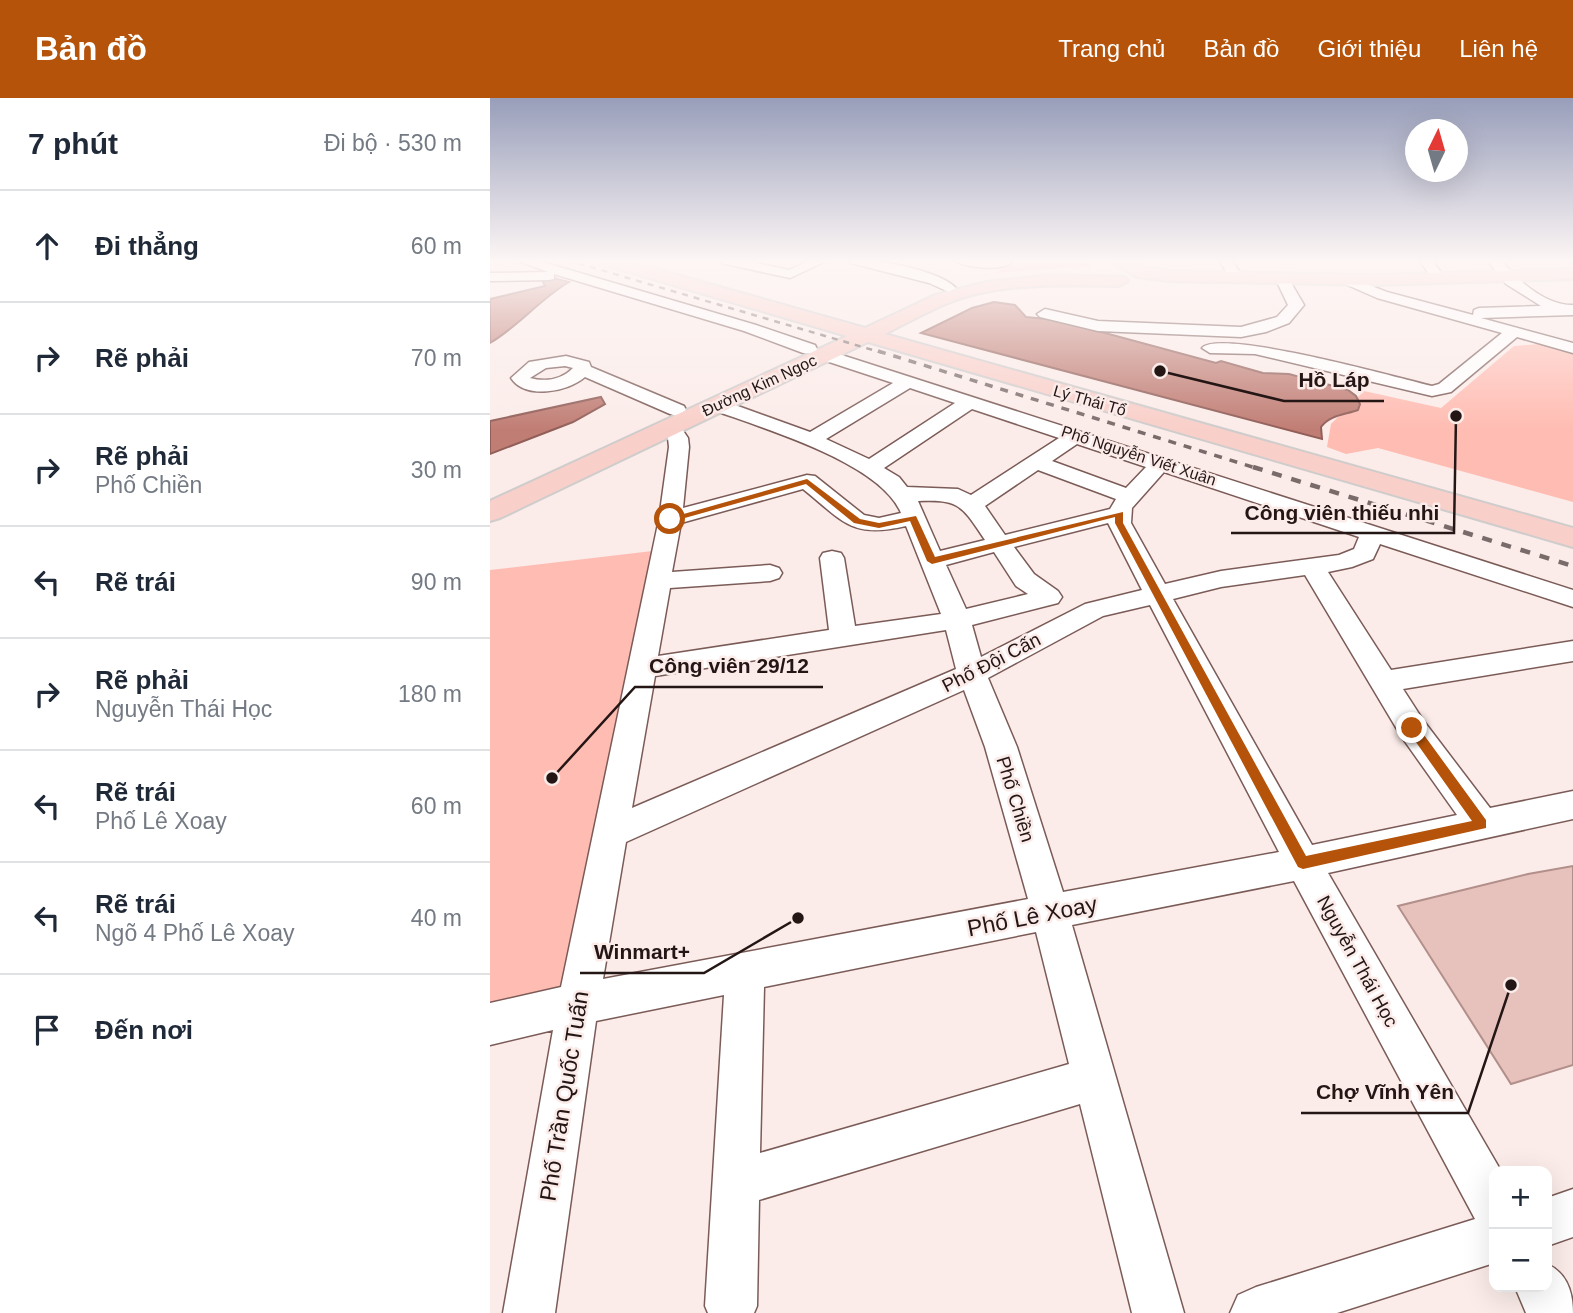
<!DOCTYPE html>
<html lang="vi">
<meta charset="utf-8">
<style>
:root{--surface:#fff;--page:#f6f6f7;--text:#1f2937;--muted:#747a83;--line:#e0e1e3;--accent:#b45309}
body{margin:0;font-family:Helvetica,sans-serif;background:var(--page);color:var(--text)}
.controls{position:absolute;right:21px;bottom:21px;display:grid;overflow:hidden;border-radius:14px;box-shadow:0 7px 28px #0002}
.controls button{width:63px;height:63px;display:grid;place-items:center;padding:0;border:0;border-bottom:2px solid var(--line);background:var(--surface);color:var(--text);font:35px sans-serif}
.compass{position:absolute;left:915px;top:21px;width:63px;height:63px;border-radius:50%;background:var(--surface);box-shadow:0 7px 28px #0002;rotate:5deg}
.stop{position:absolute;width:21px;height:21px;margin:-16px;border:5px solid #b45309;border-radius:50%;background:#fff}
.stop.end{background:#b45309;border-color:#fff;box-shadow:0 2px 7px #0008}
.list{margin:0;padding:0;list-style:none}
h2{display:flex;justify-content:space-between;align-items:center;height:91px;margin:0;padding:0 28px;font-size:30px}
h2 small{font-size:23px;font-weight:400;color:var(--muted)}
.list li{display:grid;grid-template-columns:46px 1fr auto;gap:21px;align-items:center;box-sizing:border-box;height:112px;padding:0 28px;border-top:2px solid var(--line)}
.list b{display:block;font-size:26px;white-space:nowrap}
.list p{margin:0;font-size:23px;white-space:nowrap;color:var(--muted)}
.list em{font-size:23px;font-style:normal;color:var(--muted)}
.icon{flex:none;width:38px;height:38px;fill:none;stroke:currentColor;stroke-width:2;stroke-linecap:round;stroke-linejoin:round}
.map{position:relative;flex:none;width:1083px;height:1215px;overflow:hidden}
header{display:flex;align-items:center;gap:42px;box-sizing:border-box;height:98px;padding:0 35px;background:var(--accent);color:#fff}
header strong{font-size:33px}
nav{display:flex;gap:38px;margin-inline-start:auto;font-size:24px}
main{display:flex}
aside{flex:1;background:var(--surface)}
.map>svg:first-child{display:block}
.green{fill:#ffbcb2}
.water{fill:#c07d74;stroke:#915e58;stroke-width:2}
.building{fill:#e7c2bc;stroke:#b28f8a;stroke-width:2}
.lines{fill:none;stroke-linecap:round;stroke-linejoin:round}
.minor-casing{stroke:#7b5b57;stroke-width:3}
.major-casing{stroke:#cfcccc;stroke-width:4}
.minor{fill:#fff;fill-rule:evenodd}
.major{fill:#f9cfc9;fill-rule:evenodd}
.rail-far2{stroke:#796b6a;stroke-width:2.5;stroke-dasharray:6 6;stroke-linecap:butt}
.rail-far1{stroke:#796b6a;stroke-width:3.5;stroke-dasharray:8 8;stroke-linecap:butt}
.rail{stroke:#796b6a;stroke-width:4.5;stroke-dasharray:10 10;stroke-linecap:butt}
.route{fill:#b45309}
.labels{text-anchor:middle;stroke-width:5;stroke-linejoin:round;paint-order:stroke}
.far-street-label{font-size:16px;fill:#231615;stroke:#fbece9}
.street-label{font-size:19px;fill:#231615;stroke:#fbece9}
.near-street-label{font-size:23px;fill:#231615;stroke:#fbece9}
.leader{fill:none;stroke:#231615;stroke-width:2.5}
.callout-dot{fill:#231615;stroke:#fbece9;stroke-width:2.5}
.callout-label{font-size:21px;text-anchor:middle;font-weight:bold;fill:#231615;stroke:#fbece9;stroke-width:5;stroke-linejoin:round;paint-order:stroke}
</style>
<header>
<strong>Bản đồ</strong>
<nav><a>Trang chủ</a><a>Bản đồ</a><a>Giới thiệu</a><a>Liên hệ</a></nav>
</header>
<main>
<aside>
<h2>7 phút<small>Đi bộ · 530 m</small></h2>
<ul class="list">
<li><svg class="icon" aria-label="ahead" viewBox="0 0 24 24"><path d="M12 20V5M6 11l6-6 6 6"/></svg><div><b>Đi thẳng</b></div><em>60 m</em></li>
<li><svg class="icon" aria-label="right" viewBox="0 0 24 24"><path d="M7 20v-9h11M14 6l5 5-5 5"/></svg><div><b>Rẽ phải</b></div><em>70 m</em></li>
<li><svg class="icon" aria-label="right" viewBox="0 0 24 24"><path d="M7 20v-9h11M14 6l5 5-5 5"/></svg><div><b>Rẽ phải</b><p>Phố Chiền</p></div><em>30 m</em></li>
<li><svg class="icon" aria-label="left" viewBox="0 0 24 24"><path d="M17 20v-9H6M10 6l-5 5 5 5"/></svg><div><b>Rẽ trái</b></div><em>90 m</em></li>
<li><svg class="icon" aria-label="right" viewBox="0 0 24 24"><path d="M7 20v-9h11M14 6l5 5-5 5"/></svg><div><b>Rẽ phải</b><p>Nguyễn Thái Học</p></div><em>180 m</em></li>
<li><svg class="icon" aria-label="left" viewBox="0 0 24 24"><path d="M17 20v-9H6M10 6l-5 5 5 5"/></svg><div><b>Rẽ trái</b><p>Phố Lê Xoay</p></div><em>60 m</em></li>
<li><svg class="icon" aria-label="left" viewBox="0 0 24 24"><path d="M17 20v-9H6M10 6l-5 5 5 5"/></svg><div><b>Rẽ trái</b><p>Ngõ 4 Phố Lê Xoay</p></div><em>40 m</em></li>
<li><svg class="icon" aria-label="arrive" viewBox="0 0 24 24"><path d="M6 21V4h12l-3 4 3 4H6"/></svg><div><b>Đến nơi</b></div></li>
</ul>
</aside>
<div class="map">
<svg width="1083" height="1215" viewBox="0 0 1083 1215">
<rect width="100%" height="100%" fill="#fbece9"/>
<!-- green -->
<g class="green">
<polygon points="533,162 594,162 602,168 505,175"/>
<polygon points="1049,246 1083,256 1083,404 888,350 856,356 837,349 841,326 874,293 951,310 1024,248"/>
<polygon points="171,452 83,889 0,905 0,472"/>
</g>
<!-- water -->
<g class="water">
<path d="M60 179 79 184C50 201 29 228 0 245V201L55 188 52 182Z"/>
<path d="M504 204 525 207 536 219 567 222 726 265 731 263 773 275 799 276 858 292 866 298 870 306 868 312C854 317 840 317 831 329L832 341 431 235 482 210Z"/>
<polygon points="111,299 115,306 83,324 0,356 0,323"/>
</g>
<!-- building -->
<polygon class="building" points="1083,768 1083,967 1021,986 908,808 1038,776"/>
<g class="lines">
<defs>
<g id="minor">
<polygon points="26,162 46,162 266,227 325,247 327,251 325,255 313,255 254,233 64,176 64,181 59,182 0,183 0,175 58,174"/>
<polygon points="229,162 253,162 299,172 321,162 338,162 300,180 231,165"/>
<path d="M359 162C383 160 449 172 466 190L459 194 439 185 361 165Z"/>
<path d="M464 162H517L521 165C511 173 474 170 464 162Z"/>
<polygon points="729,162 741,162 754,180 752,183 742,183"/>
<polygon points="930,162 942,162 955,180 953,183 943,183"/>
<path d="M997 162H1011C1027 182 1056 208 1083 207V217L991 220 1083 245V255L1027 239 961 294 942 298 765 256 720 255 712 250C730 230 909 280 942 288L949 286 1012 235 887 200 846 182 848 179H858L897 194 983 217 984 212 989 210 1051 208 1016 186Z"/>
<polygon points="795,182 800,183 814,207 799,225 776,234 751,239 608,233 550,219 547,216 555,211 608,223 751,229 787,219 798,207 788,186"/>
<path d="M333 251 1083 492V509L890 446 883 461 862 469 838 474 901 572 1083 543V563L913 591 933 622 1000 710 1083 693V721L838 775 1011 1073H1004V1165L847 1215H740L748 1197 766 1189 985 1121 804 783 582 827 694 1215H642L590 1006 269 1102 267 1208 264 1215H218L215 1208 234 897 106 923 65 1215H13L63 932 0 947V905L71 889 169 421 179 349 178 340 171 329 174 325H188L198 340 199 349 193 410 317 377 325 378 374 417 389 420 411 415C390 364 272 330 220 311L218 307 220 303H234L320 334 403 285 327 260 325 256 327 252ZM420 290 465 305 379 361 336 341ZM482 311 569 340 481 397 468 391 417 389 409 379 394 370ZM587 346 656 369 636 390 562 363ZM548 372 626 401 620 411 515 437 495 408ZM674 374 869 439 864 451 849 457 731 473 675 486 641 425 642 410ZM313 391C353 423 361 441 416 428L451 516 365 528 354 460 351 455 342 453 333 455 330 460 339 532 168 558 180 490 280 483 289 480 292 475 289 470 280 467 182 474 191 425ZM428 403C470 401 472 408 495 442L450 453ZM618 425 652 492 595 506 491 559 482 527 568 505 572 499 568 493 544 476 524 449ZM504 454 526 488 538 496 476 511 456 467ZM815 477 911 638 967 717 822 747 683 501 731 489ZM660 507 789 754 573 794 527 649 498 580 613 518ZM456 532 466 571 142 710 165 578ZM474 592 495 649 538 801 113 881 136 744ZM546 834 579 966 270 1055 274 889Z"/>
<path d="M76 258 99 264 101 269 194 308 196 312 187 318 180 316 95 279C78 294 35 302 21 280L39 264ZM75 268 83 270C71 282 55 284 40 280L56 270Z"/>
<polygon points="1083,1091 1083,1139 1057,1148 1057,1100"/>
<path d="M1057 1166C1077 1175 1083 1194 1083 1215H1036L1025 1189H1057Z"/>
</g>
<g id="major">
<path d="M109 162H135L375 230 445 197 496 184 562 177 635 179 638 183 629 188C573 187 511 184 458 205 437 214 416 225 395 236L1083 430V449L378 244 10 420 0 423V403L357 238 111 166Z"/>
<polygon points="619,162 641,162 657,170 680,173 883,177 1083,171 1083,181 883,187 680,183 647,179"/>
</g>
</defs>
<!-- minor casing -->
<use href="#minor" class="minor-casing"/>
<!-- major casing -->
<use href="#major" class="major-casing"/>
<!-- minor -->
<use href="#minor" class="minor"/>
<!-- major -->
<use href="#major" class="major"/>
<!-- rail-far2 -->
<polyline class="rail-far2" points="77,162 393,255"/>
<!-- rail-far1 -->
<polyline class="rail-far1" points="388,253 769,371"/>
<!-- rail -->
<polyline class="rail" points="763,369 1083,468"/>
</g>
<!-- sky -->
<linearGradient id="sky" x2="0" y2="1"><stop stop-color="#989eba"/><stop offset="0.49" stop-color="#fdf6f5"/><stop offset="1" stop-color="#fdf6f5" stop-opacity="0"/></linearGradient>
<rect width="1083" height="332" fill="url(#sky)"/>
<!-- route -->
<polygon class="route" points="317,381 370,421 389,425 426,418 445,459 633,414 633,425 816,758 982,723 918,633 916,630 922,625 926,626 996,722 996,730 813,771 808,769 625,425 625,419 442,466 437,463 420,423 389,430 364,425 316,386 184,423 176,421"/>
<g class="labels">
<!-- far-street labels -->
<g class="far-street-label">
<text transform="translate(269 287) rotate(-25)" y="6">Đường Kim Ngọc</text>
<text transform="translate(600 302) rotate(16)" y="6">Lý Thái Tổ</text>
<text transform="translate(649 357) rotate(18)" y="6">Phố Nguyễn Viết Xuân</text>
</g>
<!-- street labels -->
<g class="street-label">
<text transform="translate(501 564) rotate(-27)" y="7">Phố Đội Cấn</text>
<text transform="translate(526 701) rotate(73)" y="7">Phố Chiền</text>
<text transform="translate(868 863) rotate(61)" y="7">Nguyễn Thái Học</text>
</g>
<!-- near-street labels -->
<g class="near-street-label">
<text transform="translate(542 818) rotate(-11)" y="8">Phố Lê Xoay</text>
<text transform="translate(74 998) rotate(-81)" y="8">Phố Trần Quốc Tuấn</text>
</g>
</g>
<!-- callouts -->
<path class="leader" d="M670 273L794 303H894M966 318L964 435H741M62 680L145 589H333M308 820L214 875H90M1021 887L978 1015H811"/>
<g class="callout-dot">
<circle cx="670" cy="273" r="7"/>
<circle cx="966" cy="318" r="7"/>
<circle cx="62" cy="680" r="7"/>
<circle cx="308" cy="820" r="7"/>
<circle cx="1021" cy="887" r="7"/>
</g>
<g class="callout-label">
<text x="844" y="289">Hồ Láp</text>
<text x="852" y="422">Công viên thiếu nhi</text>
<text x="239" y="575">Công viên 29/12</text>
<text x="152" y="861">Winmart+</text>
<text x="895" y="1001">Chợ Vĩnh Yên</text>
</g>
</svg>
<div class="controls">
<button>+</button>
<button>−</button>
</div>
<svg class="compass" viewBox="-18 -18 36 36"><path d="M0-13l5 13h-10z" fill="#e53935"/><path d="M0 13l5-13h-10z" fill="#747a83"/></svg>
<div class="stop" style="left:180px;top:421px"></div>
<div class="stop end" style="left:922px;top:630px"></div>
</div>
</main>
